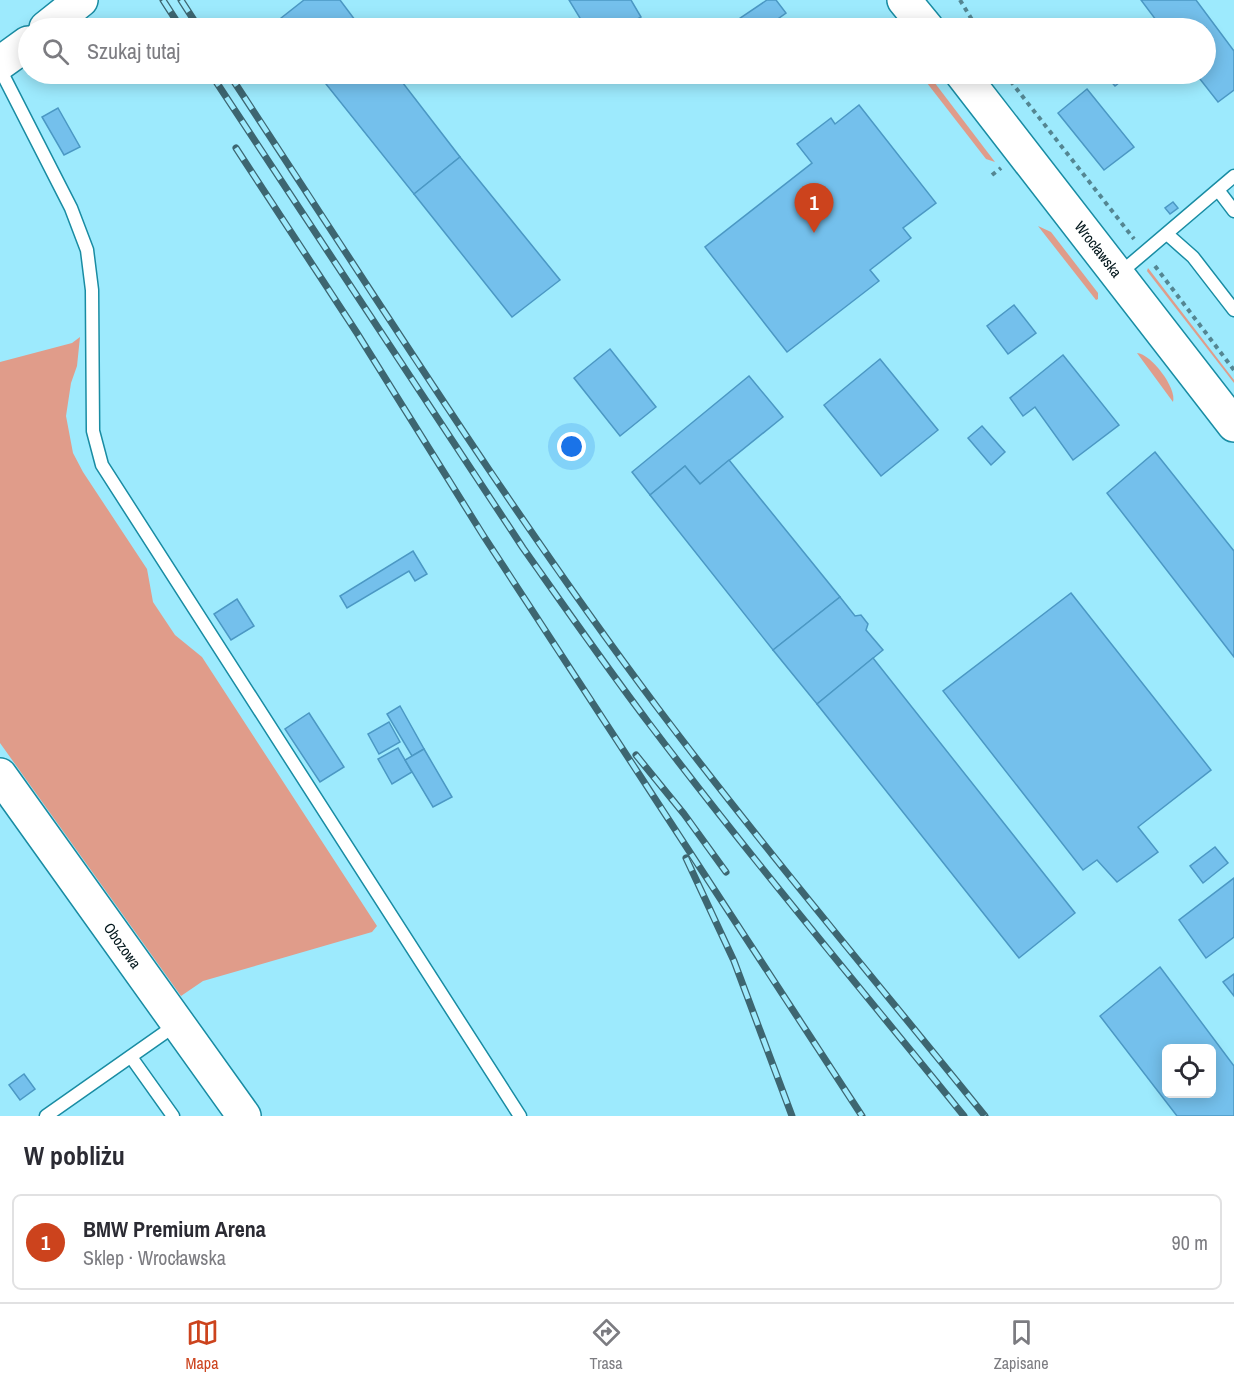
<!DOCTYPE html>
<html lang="pl">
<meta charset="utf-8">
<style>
:root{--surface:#fff;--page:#f2f2f3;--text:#2b2b33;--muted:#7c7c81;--line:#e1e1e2;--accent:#cc431d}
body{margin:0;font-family:"Archivo Narrow",sans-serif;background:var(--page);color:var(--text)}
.controls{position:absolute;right:18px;bottom:18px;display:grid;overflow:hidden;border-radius:9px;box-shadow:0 3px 15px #0003}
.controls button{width:54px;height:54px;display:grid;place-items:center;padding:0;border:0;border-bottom:2px solid var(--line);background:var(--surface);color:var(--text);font:30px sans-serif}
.you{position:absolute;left:572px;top:447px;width:21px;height:21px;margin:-15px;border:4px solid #fff;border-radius:50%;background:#1a73e8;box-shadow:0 0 0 9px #1a73e833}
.badge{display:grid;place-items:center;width:39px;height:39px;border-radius:50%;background:var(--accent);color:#fff;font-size:20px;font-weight:700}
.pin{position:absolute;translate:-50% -50px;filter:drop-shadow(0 2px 3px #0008)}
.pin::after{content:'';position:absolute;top:32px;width:21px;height:18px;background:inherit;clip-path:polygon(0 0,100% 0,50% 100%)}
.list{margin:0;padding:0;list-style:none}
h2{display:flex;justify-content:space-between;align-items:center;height:78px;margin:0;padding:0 24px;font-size:26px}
h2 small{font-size:20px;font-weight:400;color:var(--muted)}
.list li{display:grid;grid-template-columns:39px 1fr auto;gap:18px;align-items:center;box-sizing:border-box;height:96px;margin:0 12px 12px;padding:0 12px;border:2px solid var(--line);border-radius:9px}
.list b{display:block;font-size:22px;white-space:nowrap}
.list p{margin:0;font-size:20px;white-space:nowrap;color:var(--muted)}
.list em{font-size:20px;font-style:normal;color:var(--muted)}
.icon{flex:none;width:33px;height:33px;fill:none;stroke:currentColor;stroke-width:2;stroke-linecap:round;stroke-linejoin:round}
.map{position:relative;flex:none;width:1234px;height:1116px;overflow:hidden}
.search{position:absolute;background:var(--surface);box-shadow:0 3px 15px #0003;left:18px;right:18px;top:18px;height:66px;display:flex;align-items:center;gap:15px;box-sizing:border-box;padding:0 21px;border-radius:33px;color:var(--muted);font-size:22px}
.sheet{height:186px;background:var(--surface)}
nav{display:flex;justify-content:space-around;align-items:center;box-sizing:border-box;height:84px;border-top:2px solid var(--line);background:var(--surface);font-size:16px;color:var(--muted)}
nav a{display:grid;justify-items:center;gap:3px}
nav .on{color:var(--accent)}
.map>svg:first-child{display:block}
.green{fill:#e09c8a}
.building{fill:#74c0ec;stroke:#4b98c4;stroke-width:1.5;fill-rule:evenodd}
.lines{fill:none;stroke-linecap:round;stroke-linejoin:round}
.lane-casing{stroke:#198ca3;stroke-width:15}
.secondary-casing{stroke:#198ca3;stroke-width:36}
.path{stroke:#548692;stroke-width:4;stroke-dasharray:4.5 4.5;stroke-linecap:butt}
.lane{stroke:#fff;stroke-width:12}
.secondary{stroke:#fff;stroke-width:33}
.rail-casing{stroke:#3d6671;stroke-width:7}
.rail{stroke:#9deafd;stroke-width:4.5;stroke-dasharray:14;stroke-linecap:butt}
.labels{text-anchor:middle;stroke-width:4.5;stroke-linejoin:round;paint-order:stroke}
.street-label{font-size:15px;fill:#02161b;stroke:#9deafd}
</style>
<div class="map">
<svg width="1234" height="1116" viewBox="0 0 1234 1116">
<rect width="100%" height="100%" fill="#9deafd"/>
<!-- green -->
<g class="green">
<polygon points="920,74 928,74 995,162 986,159"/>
<polygon points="1038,226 1051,232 1098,293 1098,299 1096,300"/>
<polygon points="1148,268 1234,380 1234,383 1147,271"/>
<polygon points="80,337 77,366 71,383 66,416 73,453 83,472 147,569 153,602 175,635 202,657 377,926 372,932 203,981 181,996 0,743 0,362 72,343"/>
<path d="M1137 353C1151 354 1177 388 1173 402Z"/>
</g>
<!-- building -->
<g class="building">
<polygon points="304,0 340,0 361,28 282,28 276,22"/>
<polygon points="569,0 631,0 641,17 622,28 586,28"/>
<polygon points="767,0 776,0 786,13 765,28 737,28 733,23"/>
<polygon points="1141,0 1196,0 1234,51 1234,90 1218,102 1196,74 1206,74 1206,28 1162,28"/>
<polygon points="318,74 396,74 460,157 414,194"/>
<polygon points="1104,74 1130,74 1115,86"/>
<polygon points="1087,89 1134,147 1104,170 1058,113"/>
<polygon points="859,105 936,203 903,228 911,238 870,270 879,281 787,352 705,247 812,163 797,144 831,118 835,124"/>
<polygon points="58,108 80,147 64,155 42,117"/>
<polygon points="460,157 560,280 512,317 414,194"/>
<polygon points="1173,202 1178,208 1170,214 1165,208"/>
<polygon points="1014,305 1036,333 1008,354 987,326"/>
<polygon points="610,349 656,407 620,436 574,378"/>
<polygon points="1063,355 1119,425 1073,460 1035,407 1023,416 1010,398"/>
<polygon points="880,359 938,430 881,476 824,405"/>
<polygon points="749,376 783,417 700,484 685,466 650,495 632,472"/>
<polygon points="982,426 1005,452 991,465 968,438"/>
<polygon points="1155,452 1234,551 1234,657 1107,493"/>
<polygon points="729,460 840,597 773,650 650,495 685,466 700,484"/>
<polygon points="413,551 427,574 415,581 409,571 347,608 340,596"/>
<polygon points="1071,593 1211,770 1138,827 1158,852 1117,882 1097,860 1083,870 943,691"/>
<polygon points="840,597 855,616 861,615 868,624 866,630 883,650 817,704 773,650"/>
<polygon points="237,599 254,626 231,640 214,614"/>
<polygon points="873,658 1075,913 1019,958 817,704"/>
<polygon points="400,706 424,749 412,756 387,714"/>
<polygon points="309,713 344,767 320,782 285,729"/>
<polygon points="389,722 400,742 379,754 368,734"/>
<polygon points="398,748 412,772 392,784 378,759"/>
<polygon points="424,749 452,797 433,807 405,760"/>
<polygon points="1215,847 1228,863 1203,883 1190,866"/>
<polygon points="1234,878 1234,937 1206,958 1179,920"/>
<path d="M1160 967 1234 1066V1116H1177L1100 1016ZM1166 1048H1212V1094H1166Z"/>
<polygon points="1234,974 1234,996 1223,982"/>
<polygon points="24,1074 35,1089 20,1100 9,1085"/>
</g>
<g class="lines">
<defs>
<g id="lane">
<polyline points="0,69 71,208 87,250 92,290 93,431 102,465 520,1116"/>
<polyline points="1218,190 1234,211"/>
<polyline points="1167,234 1193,257 1234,310"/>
<polyline points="1119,274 1234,176"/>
<polyline points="131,1057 173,1116"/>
<polyline points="46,1116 177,1024"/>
</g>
<g id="secondary">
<polyline points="904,0 927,28"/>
<polyline points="46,28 81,0"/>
<polyline points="0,63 28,43"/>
<path id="s1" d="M962 74 1234 425"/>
<path id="s2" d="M0 775 244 1116"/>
</g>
</defs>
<!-- lane casing -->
<use href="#lane" class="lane-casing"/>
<!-- secondary casing -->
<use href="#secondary" class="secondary-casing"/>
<!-- path -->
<g class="path">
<polyline points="960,0 977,28"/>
<polyline points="1005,74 1134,239"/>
<polyline points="992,175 1001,168"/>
<polyline points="1155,266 1234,370"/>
</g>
<!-- lane -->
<use href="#lane" class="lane"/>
<!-- secondary -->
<use href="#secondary" class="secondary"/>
<defs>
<g id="rail">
<polyline points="163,0 181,28"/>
<polyline points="181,0 199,28"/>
<path d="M211 74 523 548C564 606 605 665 648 722 749 856 858 985 964 1116"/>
<path d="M229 74C369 286 504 503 657 707 762 846 875 980 985 1116"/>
<polyline points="236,148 357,333 483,535 862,1116"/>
<polyline points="636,755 684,814 726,872"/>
<polyline points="686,858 734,961 792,1116"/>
</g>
</defs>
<!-- rail casing -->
<use href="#rail" class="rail-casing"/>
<!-- rail -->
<use href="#rail" class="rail"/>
</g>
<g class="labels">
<!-- street labels -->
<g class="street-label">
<text dy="5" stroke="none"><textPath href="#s1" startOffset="222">Wrocławska</textPath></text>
<text dy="5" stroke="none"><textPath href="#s2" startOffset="210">Obozowa</textPath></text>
</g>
</g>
</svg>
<div class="controls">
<button><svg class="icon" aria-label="locate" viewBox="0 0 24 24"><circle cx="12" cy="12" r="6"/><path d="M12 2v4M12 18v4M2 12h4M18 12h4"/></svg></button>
</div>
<div class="you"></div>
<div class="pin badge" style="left:814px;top:233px">1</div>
<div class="search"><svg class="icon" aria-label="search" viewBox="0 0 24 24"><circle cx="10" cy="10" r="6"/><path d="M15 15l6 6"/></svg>Szukaj tutaj</div>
</div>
<section class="sheet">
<h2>W pobliżu<small></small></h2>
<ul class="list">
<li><span class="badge">1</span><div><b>BMW Premium Arena</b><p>Sklep · Wrocławska</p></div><em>90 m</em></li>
</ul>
</section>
<nav>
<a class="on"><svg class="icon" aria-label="map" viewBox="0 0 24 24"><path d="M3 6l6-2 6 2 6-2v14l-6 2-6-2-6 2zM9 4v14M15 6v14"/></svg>Mapa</a>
<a><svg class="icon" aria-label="directions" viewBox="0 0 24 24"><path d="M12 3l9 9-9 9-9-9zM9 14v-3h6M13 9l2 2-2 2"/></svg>Trasa</a>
<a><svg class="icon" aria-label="saved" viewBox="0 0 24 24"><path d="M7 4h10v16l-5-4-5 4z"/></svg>Zapisane</a>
</nav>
